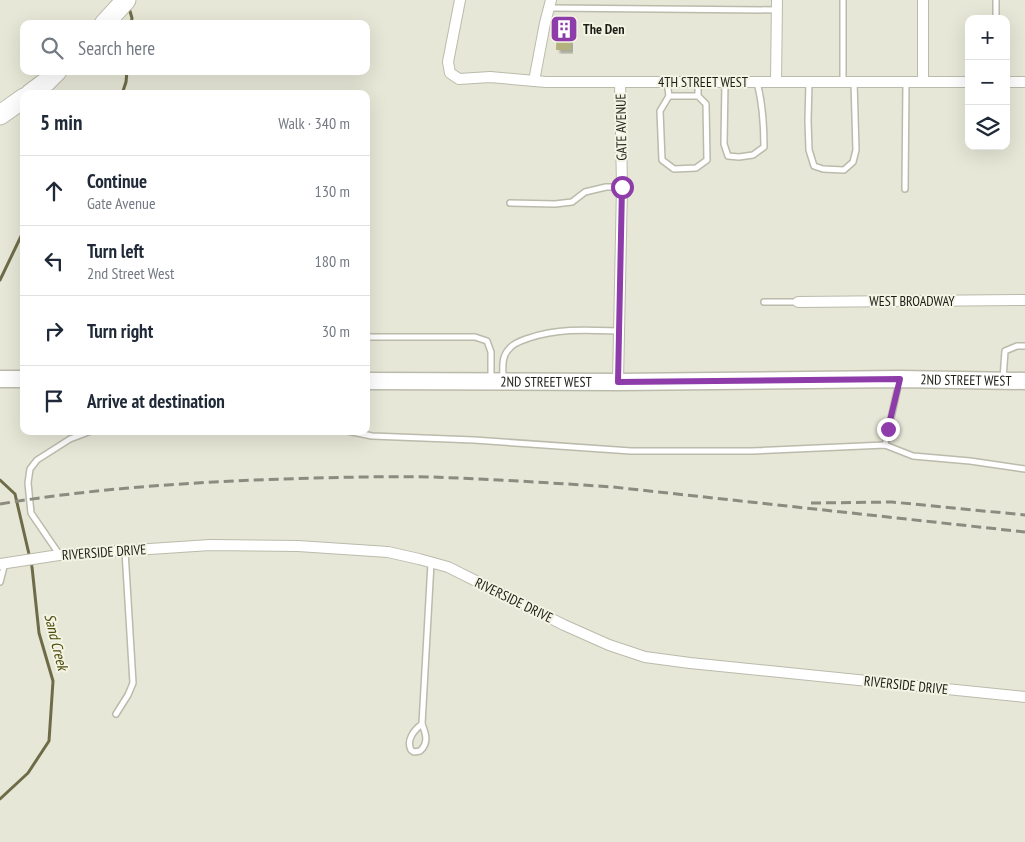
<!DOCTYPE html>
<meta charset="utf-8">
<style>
:root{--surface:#fff;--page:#f6f6f7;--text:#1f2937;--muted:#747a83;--line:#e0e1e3}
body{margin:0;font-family:"PT Sans Narrow",sans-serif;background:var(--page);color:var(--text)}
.controls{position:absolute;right:15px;top:15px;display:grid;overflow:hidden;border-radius:10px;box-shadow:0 5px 20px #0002}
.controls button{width:45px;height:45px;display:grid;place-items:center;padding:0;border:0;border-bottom:1px solid var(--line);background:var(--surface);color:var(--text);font:25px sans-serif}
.stop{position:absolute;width:15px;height:15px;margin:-11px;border:4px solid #8e3caa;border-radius:50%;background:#fff}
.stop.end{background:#8e3caa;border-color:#fff;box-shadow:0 1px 5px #0008}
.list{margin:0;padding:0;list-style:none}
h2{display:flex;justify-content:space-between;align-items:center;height:65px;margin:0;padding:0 20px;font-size:21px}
h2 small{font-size:16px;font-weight:400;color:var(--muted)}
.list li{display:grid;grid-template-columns:32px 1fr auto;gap:15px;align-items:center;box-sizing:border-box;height:70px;padding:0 20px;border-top:1px solid var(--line)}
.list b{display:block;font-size:19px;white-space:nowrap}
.list p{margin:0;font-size:16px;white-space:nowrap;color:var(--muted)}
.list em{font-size:16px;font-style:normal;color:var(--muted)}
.icon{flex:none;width:28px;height:28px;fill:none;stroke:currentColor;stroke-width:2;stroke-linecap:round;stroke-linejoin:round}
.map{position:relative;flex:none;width:1025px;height:842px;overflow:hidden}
.search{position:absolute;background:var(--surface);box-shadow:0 5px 20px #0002;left:20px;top:20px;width:350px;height:55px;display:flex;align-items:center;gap:12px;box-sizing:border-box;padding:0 18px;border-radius:10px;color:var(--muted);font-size:19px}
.panel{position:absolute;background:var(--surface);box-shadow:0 5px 20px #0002;left:20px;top:90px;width:350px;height:345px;border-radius:10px}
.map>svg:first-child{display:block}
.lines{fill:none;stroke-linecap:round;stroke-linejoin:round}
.stream{stroke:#6e6c48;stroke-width:3}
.building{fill:#b3b27e;filter:url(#shadow)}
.lane-casing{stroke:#bbbbac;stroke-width:8}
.street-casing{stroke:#bbbbac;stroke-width:12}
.primary-casing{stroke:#bbbbac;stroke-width:19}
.highway-casing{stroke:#bbbbac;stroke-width:21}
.lane{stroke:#fff;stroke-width:5}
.street{stroke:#fff;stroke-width:10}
.primary{stroke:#fff;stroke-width:16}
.highway{stroke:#fff;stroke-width:19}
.rail{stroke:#8b8b80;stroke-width:3;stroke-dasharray:10 5;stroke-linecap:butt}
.route{stroke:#8e3caa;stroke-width:6}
.labels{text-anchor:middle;stroke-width:4;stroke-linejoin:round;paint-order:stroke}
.poi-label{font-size:14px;font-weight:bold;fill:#1e1e18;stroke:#f4f4e4;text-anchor:start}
.street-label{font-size:14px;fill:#1e1e18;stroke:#f4f4e4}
.water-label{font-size:15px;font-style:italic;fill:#4f4c0e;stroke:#f4f4e4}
</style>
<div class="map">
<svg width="1025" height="842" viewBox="0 0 1025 842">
<defs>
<filter id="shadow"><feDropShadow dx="3.5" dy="3.5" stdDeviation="1" flood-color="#0004"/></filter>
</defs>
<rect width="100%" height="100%" fill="#e7e7d7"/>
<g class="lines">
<!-- stream -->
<g class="stream">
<polyline points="129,8 132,18 131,24"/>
<polyline points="122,94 126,82 127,71"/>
<polyline points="0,280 24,230"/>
<polyline points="0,480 15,494 32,567 39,633 53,681 49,741 28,773 0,799"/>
</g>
</g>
<!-- building -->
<polygon class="building" points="571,19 571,50 556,50 557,20"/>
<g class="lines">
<defs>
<g id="lane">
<polyline points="843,0 843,81"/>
<polyline points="549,8 777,10"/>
<polyline points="996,19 996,0"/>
<polyline points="667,82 669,96 660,111 662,160 674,169 696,168 707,160 706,104 698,96 698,82"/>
<path d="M725 82 724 144 728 156 739 157 753 155 764 147C764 124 763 105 757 82"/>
<polyline points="809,82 808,121 809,150 814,166 823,169 844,170 853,162 856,150 854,82"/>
<polyline points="669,96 698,96"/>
<polyline points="905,189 906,82"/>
<polyline points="510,203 555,204 572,202 585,192 606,187 622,187"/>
<polyline points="764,302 798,302"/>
<polyline points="366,337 475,337 487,341 491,352 491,378"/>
<path d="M503 379C503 368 501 357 509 349 513 343 523 340 529 338 560 328 587 330 619 331"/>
<polyline points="1003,379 1005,351 1017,346 1025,346"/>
<polyline points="347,431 372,436 474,440 631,451 752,451 885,445 913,456 970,461 1025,469"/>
<polyline points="885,445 899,382"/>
<polyline points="59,554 31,513 28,483 30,469 37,460 70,439 91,431"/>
<polyline points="0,582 5,563"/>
<polyline points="116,714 128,695 133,683 125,551"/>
<polyline points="422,724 431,563"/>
<path d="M422 724C426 734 429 743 420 751L414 752 411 750C406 740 414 730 422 724Z"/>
</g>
<g id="street">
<polyline points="460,0 448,62 450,73 459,79 490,77 546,82 969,82"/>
<polyline points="534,81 545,23 551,0"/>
<polyline points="776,82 777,0"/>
<polyline points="923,82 923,0"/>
<polyline points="1006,82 1025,82"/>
<polyline points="798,302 1025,300"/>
<polyline points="618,382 622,187 620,82"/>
<polyline points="0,564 59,555 210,545 298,546 388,552 419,559 448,567 564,625 609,645 645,657 690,663 1025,697"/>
</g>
<g id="primary">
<polyline points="0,379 24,379"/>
<path id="s1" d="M366 381 618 382 900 379 1025 381"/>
</g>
<g id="highway">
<polyline points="104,24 126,0"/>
<polyline points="30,94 46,82 57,71"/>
<polyline points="0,115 24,98"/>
</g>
</defs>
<!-- lane casing -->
<use href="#lane" class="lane-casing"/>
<!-- street casing -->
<use href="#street" class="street-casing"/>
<!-- primary casing -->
<use href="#primary" class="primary-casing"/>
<!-- highway casing -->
<use href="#highway" class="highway-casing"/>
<!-- lane -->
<use href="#lane" class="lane"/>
<!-- street -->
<use href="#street" class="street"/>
<!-- primary -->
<use href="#primary" class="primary"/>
<!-- highway -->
<use href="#highway" class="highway"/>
<!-- rail -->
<g class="rail">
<polyline points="811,503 892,502 1025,515"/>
<path d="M0 504C84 490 168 484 253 480 312 478 371 476 431 477 491 479 552 483 613 487L1025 532"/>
</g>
</g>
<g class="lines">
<!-- route -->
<polyline class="route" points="622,187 618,382 900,379 888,429"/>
</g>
<!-- icons -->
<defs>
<symbol id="building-square" viewBox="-11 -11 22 22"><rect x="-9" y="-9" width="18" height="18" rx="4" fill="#8e3caa" stroke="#f4f4e4"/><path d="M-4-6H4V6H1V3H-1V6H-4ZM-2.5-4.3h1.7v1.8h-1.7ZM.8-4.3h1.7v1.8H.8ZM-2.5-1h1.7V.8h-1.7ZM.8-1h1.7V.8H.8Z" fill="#fff"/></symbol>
</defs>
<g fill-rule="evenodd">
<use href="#building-square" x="548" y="13" width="32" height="32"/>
</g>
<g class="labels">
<!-- poi labels -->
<g class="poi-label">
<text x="583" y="34">The Den</text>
</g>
<!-- street labels -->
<g class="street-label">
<text x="703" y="87">4TH STREET WEST</text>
<text transform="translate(621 127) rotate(-91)" y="5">GATE AVENUE</text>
<text x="912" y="306">WEST BROADWAY</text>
<text dy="5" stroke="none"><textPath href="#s1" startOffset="600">2ND STREET WEST</textPath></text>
<text dy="5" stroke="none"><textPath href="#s1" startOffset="180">2ND STREET WEST</textPath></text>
<text transform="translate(104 552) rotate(-4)" y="5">RIVERSIDE DRIVE</text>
<text transform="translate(514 600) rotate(26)" y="5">RIVERSIDE DRIVE</text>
<text transform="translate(906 685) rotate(6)" y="5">RIVERSIDE DRIVE</text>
</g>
<!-- water labels -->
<g class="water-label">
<text transform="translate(56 642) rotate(76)" y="5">Sand Creek</text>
</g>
</g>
</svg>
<div class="controls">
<button>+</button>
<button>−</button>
<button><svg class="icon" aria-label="layers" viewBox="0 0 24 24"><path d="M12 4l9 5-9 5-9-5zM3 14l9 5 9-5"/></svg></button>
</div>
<div class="stop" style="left:622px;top:187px"></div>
<div class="stop end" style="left:888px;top:429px"></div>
<div class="search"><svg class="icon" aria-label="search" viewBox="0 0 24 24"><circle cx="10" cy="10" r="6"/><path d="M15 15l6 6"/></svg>Search here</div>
<section class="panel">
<h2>5 min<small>Walk · 340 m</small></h2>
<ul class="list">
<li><svg class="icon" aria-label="ahead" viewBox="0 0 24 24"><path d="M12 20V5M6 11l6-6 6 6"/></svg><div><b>Continue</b><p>Gate Avenue</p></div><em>130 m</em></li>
<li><svg class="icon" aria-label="left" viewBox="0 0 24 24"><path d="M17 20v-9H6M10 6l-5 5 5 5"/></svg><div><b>Turn left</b><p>2nd Street West</p></div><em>180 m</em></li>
<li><svg class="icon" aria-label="right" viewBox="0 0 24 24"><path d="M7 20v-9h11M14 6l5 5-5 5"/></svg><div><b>Turn right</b></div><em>30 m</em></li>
<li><svg class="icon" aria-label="arrive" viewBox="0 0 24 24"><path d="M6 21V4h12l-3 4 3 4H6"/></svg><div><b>Arrive at destination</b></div></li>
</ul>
</section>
</div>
